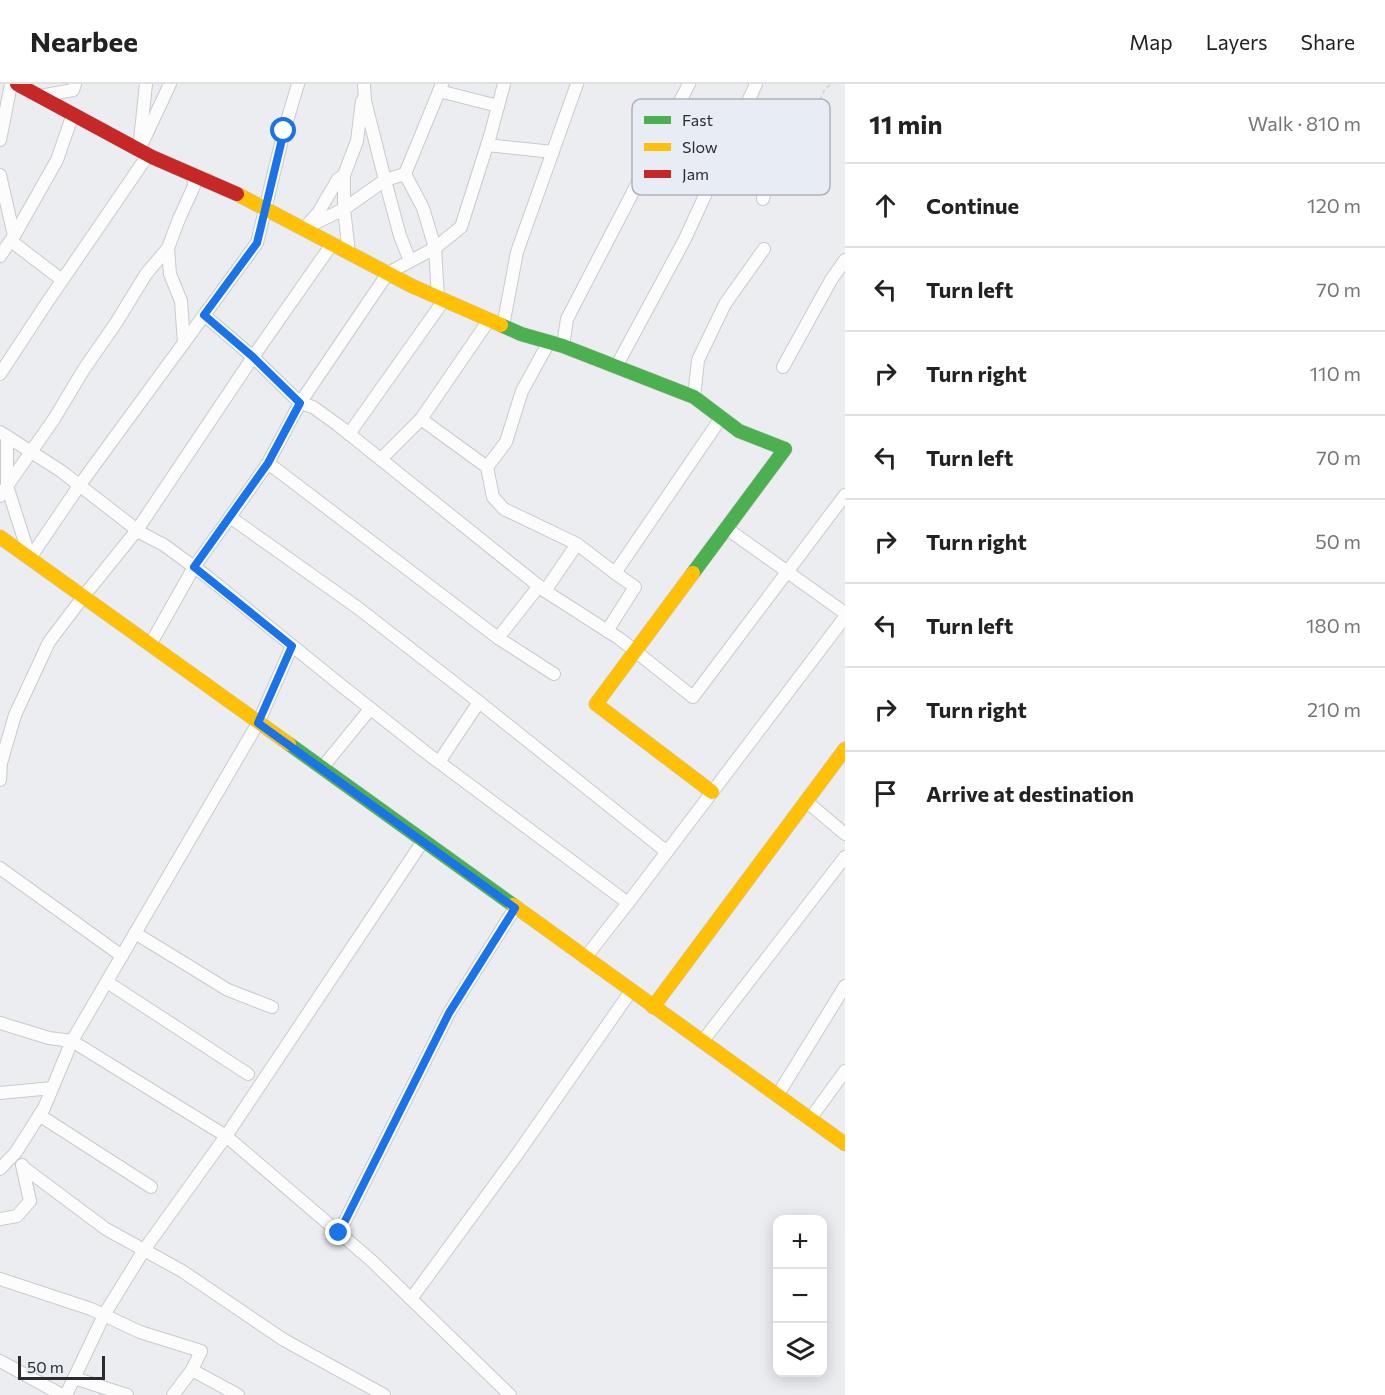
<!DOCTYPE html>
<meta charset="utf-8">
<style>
:root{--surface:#fff;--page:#f6f6f6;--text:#222;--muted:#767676;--line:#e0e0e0}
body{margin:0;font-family:Commissioner,sans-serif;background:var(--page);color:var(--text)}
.controls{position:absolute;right:18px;bottom:18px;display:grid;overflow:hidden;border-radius:12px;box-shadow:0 3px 15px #0003}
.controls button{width:54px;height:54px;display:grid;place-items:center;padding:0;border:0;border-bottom:2px solid var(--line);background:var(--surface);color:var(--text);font:30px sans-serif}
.scale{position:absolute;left:18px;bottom:15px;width:87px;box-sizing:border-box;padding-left:6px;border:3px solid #2a2b2e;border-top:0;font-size:16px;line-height:21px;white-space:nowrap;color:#2a2b2e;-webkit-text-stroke:4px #e8ecf4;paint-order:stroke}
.stop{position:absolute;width:18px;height:18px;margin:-14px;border:4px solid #1a73e8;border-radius:50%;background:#fff}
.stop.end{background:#1a73e8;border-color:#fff;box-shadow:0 2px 6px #0008}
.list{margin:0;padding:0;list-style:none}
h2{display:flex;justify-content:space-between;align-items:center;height:78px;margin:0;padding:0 24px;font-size:26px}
h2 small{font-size:20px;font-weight:400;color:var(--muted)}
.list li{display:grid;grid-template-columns:39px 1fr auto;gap:18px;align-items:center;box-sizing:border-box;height:84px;padding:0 24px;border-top:2px solid var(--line)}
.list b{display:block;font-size:22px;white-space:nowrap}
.list em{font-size:20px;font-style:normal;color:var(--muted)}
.icon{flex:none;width:33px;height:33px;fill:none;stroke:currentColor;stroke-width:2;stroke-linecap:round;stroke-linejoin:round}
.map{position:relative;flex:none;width:845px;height:1311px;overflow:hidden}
header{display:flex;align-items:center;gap:36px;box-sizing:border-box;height:84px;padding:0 30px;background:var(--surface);border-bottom:2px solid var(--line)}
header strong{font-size:28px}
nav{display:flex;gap:33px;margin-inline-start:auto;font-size:21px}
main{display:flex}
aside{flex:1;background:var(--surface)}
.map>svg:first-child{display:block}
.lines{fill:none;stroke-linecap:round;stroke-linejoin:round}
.street-casing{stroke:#c9cace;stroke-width:14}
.fast-casing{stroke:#c9cace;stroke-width:15}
.slow-casing{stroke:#c9cace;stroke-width:15}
.jam-casing{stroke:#c9cace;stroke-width:15}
.path{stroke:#d7d8d9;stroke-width:2;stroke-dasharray:4.5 3;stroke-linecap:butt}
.street{stroke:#fcfcfd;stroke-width:12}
.fast{stroke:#4caf50;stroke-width:14}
.slow{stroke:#ffc107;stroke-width:14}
.jam{stroke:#c62828;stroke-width:14}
.route{stroke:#1a73e8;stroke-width:8}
.key{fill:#e8ecf4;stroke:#afb2b9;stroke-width:1.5}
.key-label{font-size:16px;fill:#2a2b2e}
</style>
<header>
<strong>Nearbee</strong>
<nav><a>Map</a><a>Layers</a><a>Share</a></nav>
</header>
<main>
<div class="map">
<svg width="845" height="1311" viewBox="0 0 845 1311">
<rect width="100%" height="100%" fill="#ebedf1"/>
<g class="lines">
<defs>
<g id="street">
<polyline points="439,7 498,22"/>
<polyline points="40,12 73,6 75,0"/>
<polyline points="744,26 769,87 763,115"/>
<polyline points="0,56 11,0"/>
<polyline points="140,56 146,0"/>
<polyline points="487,61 553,68"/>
<polyline points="139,66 170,0"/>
<polyline points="405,90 385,96 400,152 410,177"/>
<polyline points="0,91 14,152 0,172"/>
<polyline points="308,140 318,129 338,95 344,91"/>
<polyline points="303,145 344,125 385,96 365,17 364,0"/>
<polyline points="14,152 57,76 73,30"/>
<polyline points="11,157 62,196"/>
<polyline points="349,169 344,125 344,91 357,57 362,17"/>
<polyline points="438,214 435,164 461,143 490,52 504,0"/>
<polyline points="204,231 253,273 300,319 313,323 338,341 545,507 620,555 693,613 845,411"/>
<polyline points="489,236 421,335 487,383 493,413 504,425 577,460"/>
<polyline points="503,242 517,168 577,0"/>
<polyline points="184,259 181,217 170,190 168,164 179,135 194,102 193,91"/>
<polyline points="563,262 567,235 689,0"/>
<polyline points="616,283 685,155 756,0"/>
<polyline points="783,283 831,196 845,176"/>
<polyline points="0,290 48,217 148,71"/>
<polyline points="694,313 698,276 725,220 764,165"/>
<polyline points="0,348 61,387 141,449 164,461 205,491 342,602 424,667 628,819 585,874"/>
<polyline points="349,350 444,216"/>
<polyline points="7,352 7,402 30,474"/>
<polyline points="381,375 421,335"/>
<polyline points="268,379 300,319 388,189 435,164 423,124 405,90 442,0"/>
<polyline points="487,383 506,358 522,307 549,258"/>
<polyline points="0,412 54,335 84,285 116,239 146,190 168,164"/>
<polyline points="230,433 268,379 498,554"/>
<polyline points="726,444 845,529"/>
<polyline points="30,474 79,402 257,159 284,47 298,0"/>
<polyline points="539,502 498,554 554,590"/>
<polyline points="545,507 577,460 615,489"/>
<polyline points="607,547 635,503 615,489 721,334"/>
<polyline points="150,561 194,483 230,433 358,524 479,618 667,768"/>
<polyline points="439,678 479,618"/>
<polyline points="322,684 370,625"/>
<polyline points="0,696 1,679 15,631 49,558 83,513 137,446 255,270 332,160"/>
<polyline points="806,717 845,750"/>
<polyline points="423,757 226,1052 372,1177 510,1311"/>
<polyline points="0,784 122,872"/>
<polyline points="628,819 845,533"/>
<polyline points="135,849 228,906 272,923"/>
<polyline points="107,898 248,990"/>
<polyline points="0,939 49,954 72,957 44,1024 16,1068 0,1085"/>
<polyline points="702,958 845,773"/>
<polyline points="0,1009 52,1004"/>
<polyline points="777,1012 845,902"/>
<polyline points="39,1031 151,1103"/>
<polyline points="810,1035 845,987"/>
<polyline points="23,1083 106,1145 182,1187 284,1256 384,1311"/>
<polyline points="0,1135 17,1132 30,1117 22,1081"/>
<polyline points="339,1149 449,929 515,824"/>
<polyline points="0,1195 91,1225 140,1248 201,1267 192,1286 238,1311"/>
<polyline points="411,1215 518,1069 631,907"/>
<polyline points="0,1277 62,1311"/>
<polyline points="74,1294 127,1311"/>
<polyline points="66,1311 104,1231 144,1166 226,1052 72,957 258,639 292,562"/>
<polyline points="173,1311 192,1286"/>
</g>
<g id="fast">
<polyline points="501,241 521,250 563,262 694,313 739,347 785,365 693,489"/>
<polyline points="289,660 513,821"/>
</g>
<g id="slow">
<polyline points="237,110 412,202 501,241"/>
<polyline points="0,453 289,660"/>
<polyline points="693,489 596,620 712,708"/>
<polyline points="513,821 845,1060"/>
<polyline points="653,923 845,665"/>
</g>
<polyline id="jam" points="17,0 152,73 237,110"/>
</defs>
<!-- street casing -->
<use href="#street" class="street-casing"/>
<!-- fast casing -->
<use href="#fast" class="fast-casing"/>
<!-- slow casing -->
<use href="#slow" class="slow-casing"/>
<!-- jam casing -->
<use href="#jam" class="jam-casing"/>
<!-- path -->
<g class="path">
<polyline points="776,74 802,56 825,5 831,0"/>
<polyline points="725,98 756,86"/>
</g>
<!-- street -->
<use href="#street" class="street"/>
<!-- fast -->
<use href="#fast" class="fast"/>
<!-- slow -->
<use href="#slow" class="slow"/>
<!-- jam -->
<use href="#jam" class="jam"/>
</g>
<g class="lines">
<!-- route -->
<polyline class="route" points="284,47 257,159 204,231 253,273 300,319 268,379 194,483 292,562 258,639 515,824 449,929 339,1149"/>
</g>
<!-- legend -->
<rect x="632" y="15" width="198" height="96" rx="9" class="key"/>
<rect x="644" y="32" width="27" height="8" fill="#4caf50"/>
<rect x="644" y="59" width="27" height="8" fill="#ffc107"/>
<rect x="644" y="86" width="27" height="8" fill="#c62828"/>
<g class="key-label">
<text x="682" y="42">Fast</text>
<text x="682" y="69">Slow</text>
<text x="682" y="96">Jam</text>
</g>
</svg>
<div class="controls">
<button>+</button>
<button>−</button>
<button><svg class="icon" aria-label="layers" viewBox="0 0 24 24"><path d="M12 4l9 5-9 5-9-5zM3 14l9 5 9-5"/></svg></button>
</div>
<div class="scale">50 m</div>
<div class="stop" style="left:284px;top:47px"></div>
<div class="stop end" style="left:339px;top:1149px"></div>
</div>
<aside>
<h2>11 min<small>Walk · 810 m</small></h2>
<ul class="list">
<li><svg class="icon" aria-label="ahead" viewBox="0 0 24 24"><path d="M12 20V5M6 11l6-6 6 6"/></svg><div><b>Continue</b></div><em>120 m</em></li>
<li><svg class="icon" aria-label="left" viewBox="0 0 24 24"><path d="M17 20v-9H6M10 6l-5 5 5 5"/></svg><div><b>Turn left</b></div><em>70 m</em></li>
<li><svg class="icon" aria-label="right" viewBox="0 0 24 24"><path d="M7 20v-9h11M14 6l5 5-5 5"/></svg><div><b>Turn right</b></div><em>110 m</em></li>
<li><svg class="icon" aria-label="left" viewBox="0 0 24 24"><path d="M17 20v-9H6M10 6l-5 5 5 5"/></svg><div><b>Turn left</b></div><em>70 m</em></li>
<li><svg class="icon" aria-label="right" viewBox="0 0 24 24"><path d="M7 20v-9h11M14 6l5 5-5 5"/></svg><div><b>Turn right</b></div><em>50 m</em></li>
<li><svg class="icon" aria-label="left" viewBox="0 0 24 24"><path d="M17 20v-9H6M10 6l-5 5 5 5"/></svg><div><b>Turn left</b></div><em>180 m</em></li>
<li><svg class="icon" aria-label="right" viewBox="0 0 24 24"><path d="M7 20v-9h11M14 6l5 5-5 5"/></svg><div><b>Turn right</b></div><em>210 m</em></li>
<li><svg class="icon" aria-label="arrive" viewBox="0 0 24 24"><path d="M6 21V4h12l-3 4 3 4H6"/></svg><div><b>Arrive at destination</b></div></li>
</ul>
</aside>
</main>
